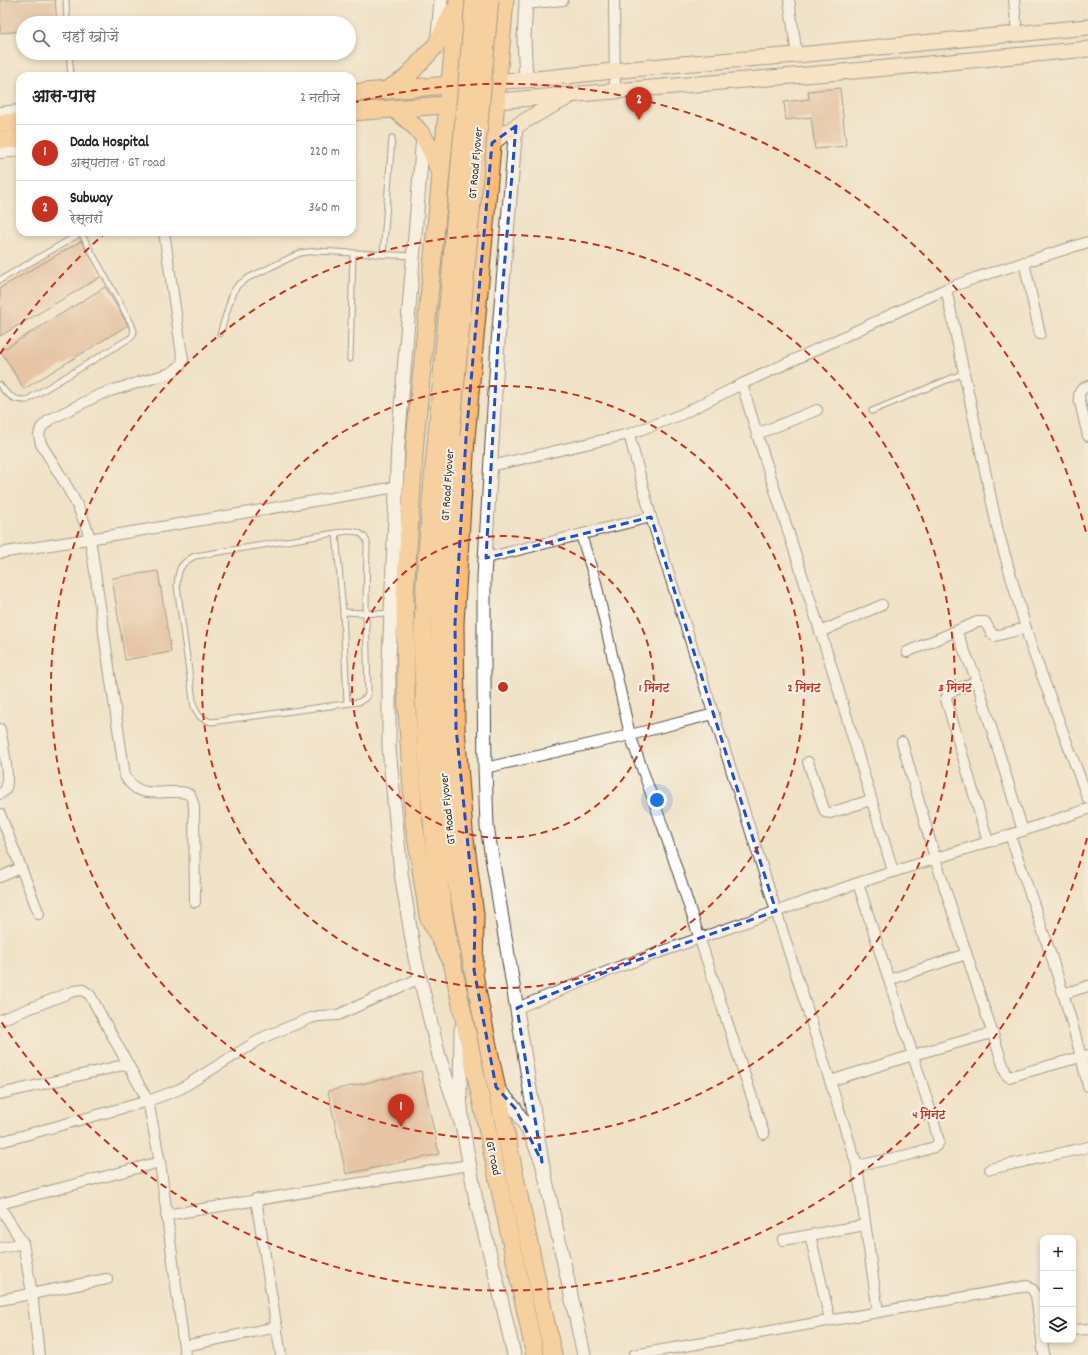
<!DOCTYPE html>
<html lang="hi">
<meta charset="utf-8">
<style>
:root{--surface:#fff;--page:#f2f2f2;--text:#202124;--muted:#757577;--line:#e0e0e0;--accent:#c8321e}
body{margin:0;font-family:Dekko,"Playpen Sans Deva",sans-serif;background:var(--page);color:var(--text)}
.controls{position:absolute;right:12px;bottom:12px;display:grid;overflow:hidden;border-radius:8px;box-shadow:0 2px 6px #0003}
.controls button{width:36px;height:36px;display:grid;place-items:center;padding:0;border:0;border-bottom:1px solid var(--line);background:var(--surface);color:var(--text);font:20px sans-serif}
.you{position:absolute;left:657px;top:800px;width:14px;height:14px;margin:-10px;border:3px solid #fff;border-radius:50%;background:#1a73e8;box-shadow:0 0 0 6px #1a73e833}
.badge{display:grid;place-items:center;width:26px;height:26px;border-radius:50%;background:var(--accent);color:#fff;font-size:13px;font-weight:700}
.pin{position:absolute;translate:-50% -33px;filter:drop-shadow(0 1px 2px #0008)}
.pin::after{content:'';position:absolute;top:21px;width:14px;height:12px;background:inherit;clip-path:polygon(0 0,100% 0,50% 100%)}
.list{margin:0;padding:0;list-style:none}
h2{display:flex;justify-content:space-between;align-items:center;height:52px;margin:0;padding:0 16px;font-size:17px}
h2 small{font-size:13px;font-weight:400;color:var(--muted)}
.list li{display:grid;grid-template-columns:26px 1fr auto;gap:12px;align-items:center;box-sizing:border-box;height:56px;padding:0 16px;border-top:1px solid var(--line)}
.list b{display:block;font-size:15px;white-space:nowrap}
.list p{margin:0;font-size:13px;white-space:nowrap;color:var(--muted)}
.list em{font-size:13px;font-style:normal;color:var(--muted)}
.icon{flex:none;width:22px;height:22px;fill:none;stroke:currentColor;stroke-width:2;stroke-linecap:round;stroke-linejoin:round}
.map{position:relative;flex:none;width:1088px;height:1355px;overflow:hidden}
.search{position:absolute;background:var(--surface);box-shadow:0 2px 6px #0003;left:16px;top:16px;width:340px;height:44px;display:flex;align-items:center;gap:10px;box-sizing:border-box;padding:0 14px;border-radius:22px;color:var(--muted);font-size:15px}
.panel{position:absolute;background:var(--surface);box-shadow:0 2px 6px #0003;left:16px;top:72px;width:340px;height:164px;border-radius:12px}
.map>svg:first-child{display:block}
.building{fill:#d9a17b}
.lines{fill:none;stroke-linecap:round;stroke-linejoin:round}
.service-casing{stroke:#494642;stroke-width:7}
.minor-casing{stroke:#494642;stroke-width:12}
.tertiary-casing{stroke:#494642;stroke-width:15}
.secondary-casing{stroke:#494642;stroke-width:17}
.trunk-casing{stroke:#494642;stroke-width:19}
.service{stroke:#fff;stroke-width:5}
.minor{stroke:#fff;stroke-width:10}
.tertiary{stroke:#fff;stroke-width:13}
.secondary{stroke:#ffe4c6;stroke-width:15}
.trunk{stroke:#febb71;stroke-width:17}
.trunk-bridge-casing{stroke:#494642;stroke-width:19;stroke-linecap:butt}
.trunk-bridge{stroke:#febb71;stroke-width:17}
.marked{fill:none;stroke:#1d4ed8;stroke-width:3;stroke-dasharray:8 5;stroke-linejoin:round}
.ring{fill:none;stroke:#c8321e;stroke-width:2;stroke-dasharray:7 5}
.labels{text-anchor:middle;stroke-width:4;stroke-linejoin:round;paint-order:stroke}
.street-label{font-size:12px;fill:#2b2b2b;stroke:#f7f3e8}
.centre{fill:#c8321e;stroke:#f7f3e8;stroke-width:2}
.ring-label{font-size:12px;text-anchor:middle;font-weight:bold;fill:#c8321e;stroke:#f7f3e8;stroke-width:4;stroke-linejoin:round;paint-order:stroke}
</style>
<div class="map">
<svg width="1088" height="1355" viewBox="0 0 1088 1355">
<rect width="100%" height="100%" fill="#f7f3e8"/>
<filter id="ink" filterUnits="userSpaceOnUse"><feTurbulence type="fractalNoise" baseFrequency=".025" numOctaves="2"/><feDisplacementMap in="SourceGraphic" scale="8" xChannelSelector="R" yChannelSelector="G"/><feConvolveMatrix kernelMatrix="1 2 1 2 8 2 1 2 1" color-interpolation-filters="sRGB"/></filter>
<filter id="wash" filterUnits="userSpaceOnUse"><feTurbulence type="fractalNoise" baseFrequency=".012" numOctaves="4" result="noise"/><feDisplacementMap in="SourceGraphic" scale="16" xChannelSelector="R" yChannelSelector="G"/><feGaussianBlur stdDeviation="0.9" result="paint"/><feColorMatrix in="noise" values="0 0 0 0 0 0 0 0 0 0 0 0 0 0 0 0 0 1.4 0 .05"/><feComposite in="paint" operator="in"/></filter>
<g filter="url(#wash)">
<rect width="100%" height="100%" fill="#f0e2c6"/>
<g id="blocks">
<!-- building -->
<g class="building">
<polygon points="0,0 55,0 57,23 23,23 23,31 0,33"/>
<polygon points="840,88 846,146 815,149 811,117 786,120 784,102 809,99 808,91"/>
<polygon points="81,241 102,276 0,336 0,288"/>
<polygon points="105,287 128,325 24,389 1,351"/>
<polygon points="158,571 171,652 125,660 112,578"/>
<polygon points="421,1071 439,1154 346,1174 328,1091"/>
</g>
</g>
</g>
<g filter="url(#ink)">
<use href="#blocks" fill-opacity="0" stroke="#494642" stroke-width="1"/>
<g class="lines">
<defs>
<g id="service">
<polyline points="66,0 67,23"/>
<polyline points="69,53 71,76"/>
<polyline points="383,255 392,138"/>
<polyline points="0,280 83,232"/>
<polyline points="220,334 233,292 238,285 248,278 300,253 316,251 413,256"/>
<polyline points="350,359 353,253"/>
<path d="M0 385C7 396 15 401 27 400L132 337 134 331 131 323 81 233"/>
<polyline points="872,411 964,373"/>
<path d="M348 531C357 531 364 533 367 542L366 613 368 693 367 697 359 702 211 722 200 717 194 707 177 586C178 570 179 564 195 556Z"/>
<polyline points="336,533 343,612 347,703"/>
<polyline points="343,612 390,614"/>
</g>
<g id="minor">
<polyline points="614,0 615,91"/>
<polyline points="789,0 797,55"/>
<polyline points="1014,0 1017,34"/>
<polyline points="526,4 563,0"/>
<polyline points="0,112 20,110"/>
<polyline points="0,153 20,151"/>
<path d="M164 232 181 348 183 359 180 366 171 373 110 391 97 396 49 420 41 428 39 435 41 444C60 475 80 504 90 538L125 776C138 799 156 791 178 792 182 792 186 792 190 795 192 798 193 803 194 807L195 902"/>
<polyline points="1024,262 1040,334"/>
<polyline points="946,289 998,531 1031,646 1088,799"/>
<polyline points="742,384 757,434 831,665 893,871"/>
<path d="M1088 386C1081 389 1079 391 1079 398L1088 436"/>
<polyline points="629,434 651,517 857,1166 878,1312"/>
<polyline points="757,434 817,410"/>
<polyline points="491,466 629,434 680,415 742,384 946,289 975,278 1088,242"/>
<polyline points="581,535 596,583 630,735 664,830 764,1134"/>
<polyline points="0,553 126,533 396,487"/>
<polyline points="486,558 651,517"/>
<polyline points="956,631 976,678 1023,831"/>
<polyline points="820,632 882,605"/>
<polyline points="907,652 977,622 985,622 992,634 995,636 1026,628"/>
<polyline points="977,681 948,693 946,699 988,842"/>
<path d="M0 729C2 740 11 782 5 790 5 791 1 793 0 794"/>
<polyline points="902,742 935,858 1006,1074 1009,1077 1012,1076 1088,1055"/>
<polyline points="808,762 825,812 830,813 871,800"/>
<polyline points="485,768 630,735 714,714"/>
<polyline points="0,814 39,914"/>
<path d="M1010 835C1038 918 1069 1001 1088 1086"/>
<polyline points="0,877 21,868"/>
<polyline points="889,980 966,954"/>
<polyline points="1063,994 1088,986"/>
<polyline points="517,1008 621,966 700,938 858,883 1010,835 1088,809"/>
<polyline points="0,1020 74,991 83,990 90,995 148,1101 160,1162 185,1355"/>
<polyline points="830,1081 913,1055 992,1033"/>
<polyline points="0,1094 128,1064"/>
<polyline points="0,1142 148,1101 180,1089 264,1037 311,1018 319,1016 338,1015 420,978"/>
<polyline points="857,1166 912,1154 934,1147 937,1145 939,1142 931,1112 858,883"/>
<polyline points="990,1169 1088,1147"/>
<polyline points="256,1199 281,1355"/>
<polyline points="0,1204 160,1162"/>
<polyline points="0,1207 23,1243 32,1293 39,1355"/>
<polyline points="166,1215 469,1165"/>
<polyline points="810,1235 830,1320"/>
<polyline points="783,1240 865,1225"/>
<polyline points="0,1248 23,1243"/>
<polyline points="0,1300 107,1279"/>
<polyline points="1073,1330 1088,1329"/>
<polyline points="184,1346 277,1327"/>
<polyline points="634,1355 1027,1286 1032,1289 1036,1295 1044,1355"/>
</g>
<g id="tertiary">
<polyline points="526,0 524,39 526,80"/>
<polyline points="438,36 441,0"/>
<polyline points="516,126 498,342 484,577 484,684 485,768 487,827 542,1162"/>
<polyline points="423,136 398,445 389,660 389,748 401,873 415,958 439,1056 463,1129"/>
<polyline points="461,1029 460,1095 463,1129 476,1200 497,1281 514,1355"/>
<polyline points="496,1087 515,1108 530,1134 542,1162 584,1355"/>
</g>
<g id="secondary">
<polyline points="498,81 526,80 681,64 797,55 1088,27"/>
<polyline points="496,101 865,70 1088,49"/>
<path d="M492 143C515 125 541 111 567 98"/>
</g>
<g id="trunk">
<polyline points="388,89 405,79 437,44 453,11"/>
<polyline points="352,93 460,84"/>
<path d="M394 109C421 129 428 139 439 171"/>
<polyline points="352,112 458,104"/>
<polyline points="0,123 20,122"/>
<polyline points="0,140 20,139"/>
<path d="M437 434C431 498 425 563 423 628 422 648 423 668 424 688 426 780 435 872 452 962L535 1355"/>
<path d="M451 435C440 565 433 697 448 827 454 878 466 929 475 979 499 1105 526 1230 553 1355"/>
<polyline points="452,962 428,916 414,823 406,693 405,594 415,441 458,0"/>
<polyline points="474,970 475,915 464,831 456,728 455,623 466,438 505,0"/>
</g>
</defs>
<!-- service casing -->
<use href="#service" class="service-casing"/>
<!-- minor casing -->
<use href="#minor" class="minor-casing"/>
<!-- tertiary casing -->
<use href="#tertiary" class="tertiary-casing"/>
<!-- secondary casing -->
<use href="#secondary" class="secondary-casing"/>
<!-- trunk casing -->
<use href="#trunk" class="trunk-casing"/>
<!-- service -->
<use href="#service" class="service"/>
<!-- minor -->
<use href="#minor" class="minor"/>
<!-- tertiary -->
<use href="#tertiary" class="tertiary"/>
<!-- secondary -->
<use href="#secondary" class="secondary"/>
<!-- trunk -->
<use href="#trunk" class="trunk"/>
<defs>
<g id="trunk-bridge">
<polyline points="437,434 474,0"/>
<polyline points="451,435 490,0"/>
</g>
</defs>
<!-- trunk-bridge casing -->
<use href="#trunk-bridge" class="trunk-bridge-casing"/>
<!-- trunk-bridge -->
<use href="#trunk-bridge" class="trunk-bridge"/>
</g>
</g>
<!-- marked area -->
<path d="M0 0H1088V1355H0ZM516 126 498 342 486 558 651 517 776 911 621 966 517 1008 542 1162 515 1108 496 1087 474 970 475 915 456 728 455 623 466 438 492 143Z" fill="#f0e2c6" fill-opacity=".55" fill-rule="evenodd"/>
<path class="marked" d="M516 126 498 342 486 558 651 517 776 911 621 966 517 1008 542 1162 515 1108 496 1087 474 970 475 915 456 728 455 623 466 438 492 143Z"/>
<!-- distance rings -->
<g class="ring">
<circle cx="503" cy="687" r="151"/>
<circle cx="503" cy="687" r="301"/>
<circle cx="503" cy="687" r="452"/>
<path d="M1087 838A603 603 0 0 1 0 1020M0 354A603 603 0 0 1 103 235M352 103A603 603 0 0 1 1087 536"/>
</g>
<g class="labels">
<!-- street labels -->
<g class="street-label">
<text transform="translate(475 163) rotate(-85)" y="4">GT Road Flyover</text>
<text transform="translate(447 485) rotate(-86)" y="4">GT Road Flyover</text>
<text transform="translate(447 809) rotate(-96)" y="4">GT Road Flyover</text>
<text transform="translate(494 1158) rotate(78)" y="4">GT road</text>
</g>
</g>
<circle cx="503" cy="687" r="6" class="centre"/>
<g class="ring-label">
<text x="654" y="691">1 मिनट</text>
<text x="804" y="691">2 मिनट</text>
<text x="955" y="691">3 मिनट</text>
<text x="929" y="1118">4 मिनट</text>
</g>
</svg>
<div class="controls">
<button>+</button>
<button>−</button>
<button><svg class="icon" aria-label="layers" viewBox="0 0 24 24"><path d="M12 4l9 5-9 5-9-5zM3 14l9 5 9-5"/></svg></button>
</div>
<div class="you"></div>
<div class="pin badge" style="left:401px;top:1127px">1</div>
<div class="pin badge" style="left:639px;top:120px">2</div>
<div class="search"><svg class="icon" aria-label="search" viewBox="0 0 24 24"><circle cx="10" cy="10" r="6"/><path d="M15 15l6 6"/></svg>यहाँ खोजें</div>
<section class="panel">
<h2>आस-पास<small>2 नतीजे</small></h2>
<ul class="list">
<li><span class="badge">1</span><div><b>Dada Hospital</b><p>अस्पताल · GT road</p></div><em>220 m</em></li>
<li><span class="badge">2</span><div><b>Subway</b><p>रेस्तराँ</p></div><em>360 m</em></li>
</ul>
</section>
</div>
